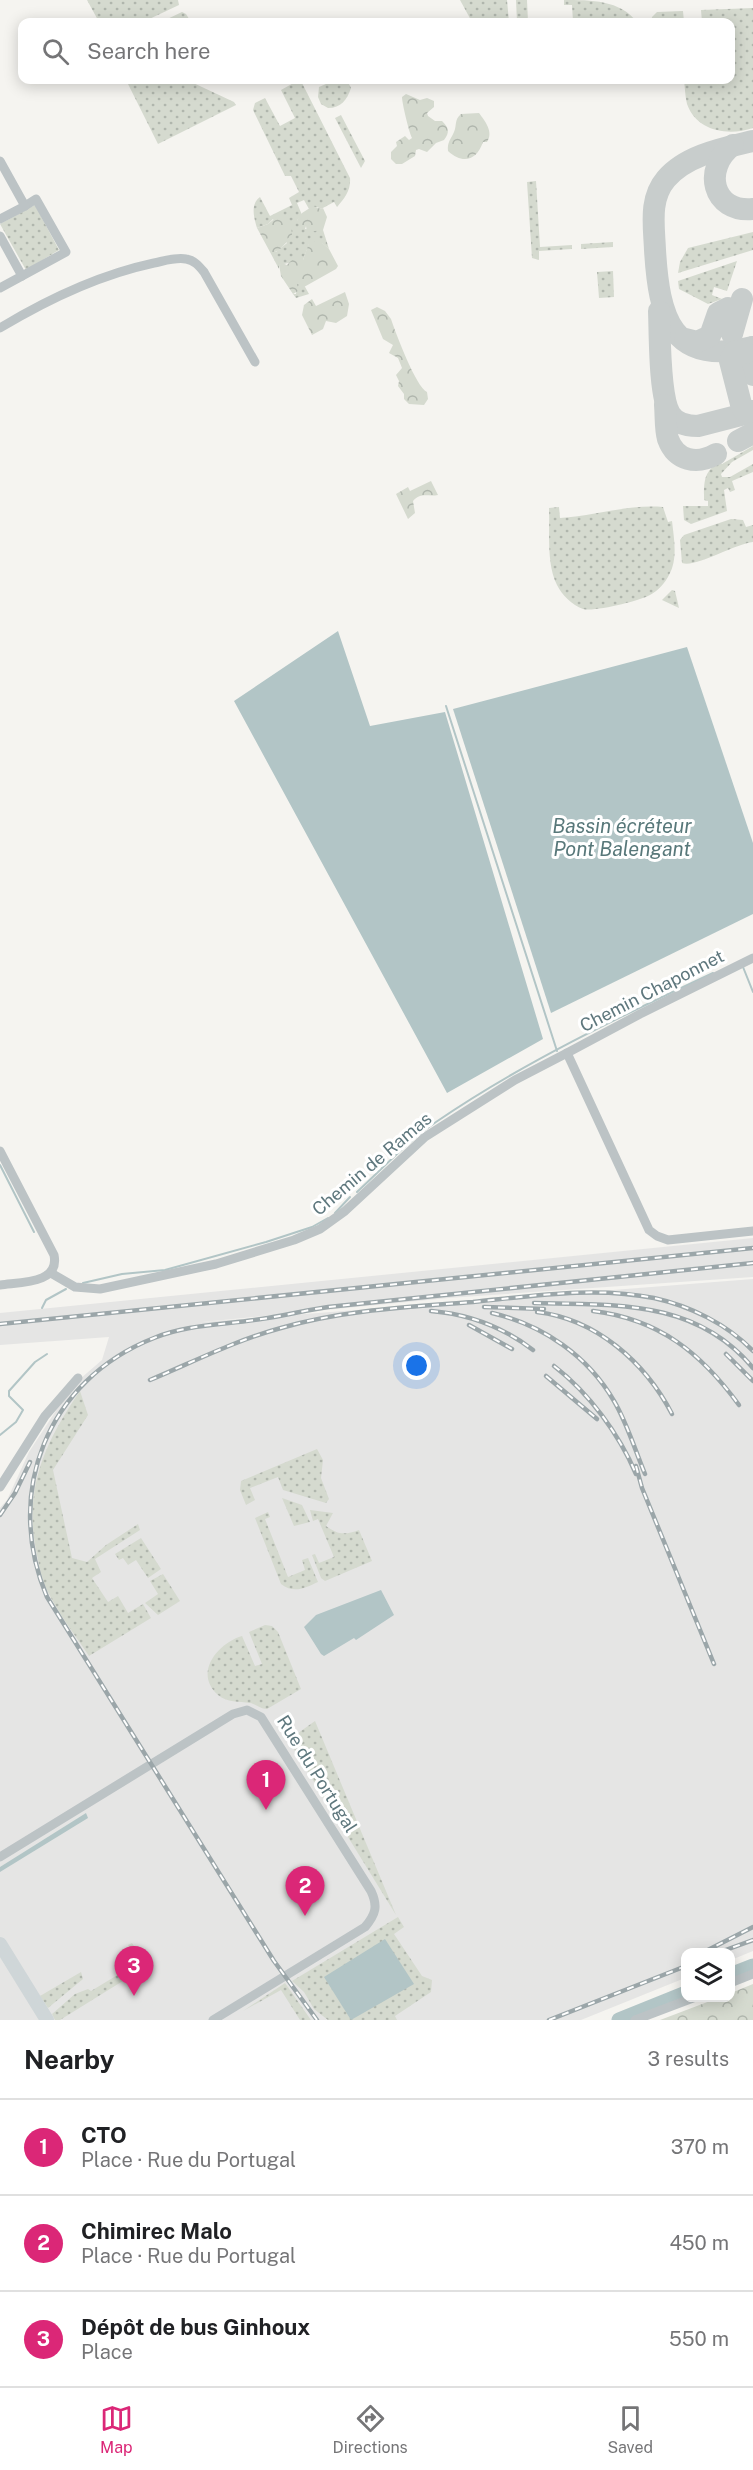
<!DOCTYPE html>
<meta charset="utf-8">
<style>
:root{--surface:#fff;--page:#f2f2f2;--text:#202124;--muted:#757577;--line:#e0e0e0;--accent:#db2777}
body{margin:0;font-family:"Public Sans",sans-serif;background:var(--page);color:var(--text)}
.controls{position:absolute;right:18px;bottom:18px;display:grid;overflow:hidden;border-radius:12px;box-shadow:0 3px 15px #0003}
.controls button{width:54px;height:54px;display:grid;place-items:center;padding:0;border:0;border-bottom:2px solid var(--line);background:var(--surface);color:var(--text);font:30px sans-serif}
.you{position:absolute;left:417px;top:1366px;width:21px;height:21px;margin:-15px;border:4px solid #fff;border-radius:50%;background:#1a73e8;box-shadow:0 0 0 9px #1a73e833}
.badge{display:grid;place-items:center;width:39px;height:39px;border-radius:50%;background:var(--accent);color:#fff;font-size:20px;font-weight:700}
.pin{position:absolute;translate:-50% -50px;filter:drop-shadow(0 2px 3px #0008)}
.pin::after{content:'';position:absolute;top:32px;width:21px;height:18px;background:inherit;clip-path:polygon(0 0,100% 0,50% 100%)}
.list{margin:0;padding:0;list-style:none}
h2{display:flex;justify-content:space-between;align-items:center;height:78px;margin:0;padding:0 24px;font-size:26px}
h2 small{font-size:20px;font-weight:400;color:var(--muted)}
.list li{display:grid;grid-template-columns:39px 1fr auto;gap:18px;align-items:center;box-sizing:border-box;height:96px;padding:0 24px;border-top:2px solid var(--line)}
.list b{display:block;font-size:22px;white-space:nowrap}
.list p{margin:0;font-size:20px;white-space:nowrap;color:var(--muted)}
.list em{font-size:20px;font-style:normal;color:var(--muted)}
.icon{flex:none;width:33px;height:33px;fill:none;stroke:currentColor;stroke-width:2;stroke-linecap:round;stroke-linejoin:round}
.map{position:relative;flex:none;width:753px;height:2020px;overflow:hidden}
.search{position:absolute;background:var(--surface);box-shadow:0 3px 15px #0003;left:18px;right:18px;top:18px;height:66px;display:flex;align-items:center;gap:15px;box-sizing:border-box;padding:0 21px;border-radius:12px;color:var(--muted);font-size:22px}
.sheet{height:366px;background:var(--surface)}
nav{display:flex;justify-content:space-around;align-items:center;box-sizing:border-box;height:84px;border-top:2px solid var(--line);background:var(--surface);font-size:16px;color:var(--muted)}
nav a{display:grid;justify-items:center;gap:3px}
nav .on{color:var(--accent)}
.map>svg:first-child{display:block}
.built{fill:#e5e5e4}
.grass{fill:url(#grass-dots)}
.forest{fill:url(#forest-crowns)}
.water{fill:#b2c5c6}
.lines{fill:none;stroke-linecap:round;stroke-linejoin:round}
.stream{stroke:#b2c5c6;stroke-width:2}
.river{stroke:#b2c5c6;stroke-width:15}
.taxiway{stroke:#c8cdcc;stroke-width:22}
.street{stroke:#bcc3c5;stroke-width:9}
.secondary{stroke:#cfd6d8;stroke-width:14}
.rail-casing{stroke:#9ba6a9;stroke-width:4.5}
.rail{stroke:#fff;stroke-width:2;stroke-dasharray:7;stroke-linecap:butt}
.labels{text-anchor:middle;stroke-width:6;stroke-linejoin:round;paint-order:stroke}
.street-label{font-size:18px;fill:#5e777d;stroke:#fff}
.water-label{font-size:20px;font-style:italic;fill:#58787a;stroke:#fff}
</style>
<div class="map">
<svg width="753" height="2020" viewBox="0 0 753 2020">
<defs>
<pattern id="grass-dots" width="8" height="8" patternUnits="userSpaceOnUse" patternTransform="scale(1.5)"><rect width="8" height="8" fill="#d5dacf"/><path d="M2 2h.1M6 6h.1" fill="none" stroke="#b0b6ad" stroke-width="1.8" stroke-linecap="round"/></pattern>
<pattern id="forest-crowns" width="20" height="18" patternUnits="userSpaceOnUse" patternTransform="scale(1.5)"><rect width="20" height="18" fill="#d5dacf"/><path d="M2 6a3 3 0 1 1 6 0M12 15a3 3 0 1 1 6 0" fill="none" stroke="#b0b6ad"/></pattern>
</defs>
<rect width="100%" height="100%" fill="#f5f4f0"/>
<!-- built -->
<polygon class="built" points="753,1238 753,1277 448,1298 203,1322 753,1279 753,1951 731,1960 730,1952 686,1952 685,1978 581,2020 0,2020 0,1508 7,1500 29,1452 59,1406 80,1379 102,1360 109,1337 0,1345 0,1313"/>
<!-- grass -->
<g class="grass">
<polygon points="87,0 178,0 179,5 143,22 99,22"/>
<polygon points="460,0 507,0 509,22 472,22"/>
<polygon points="516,0 527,0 528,22 517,22"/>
<path d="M564 0C591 0 620 0 637 22H573L572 5H564Z"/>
<path d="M753 8V128C729 136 697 132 687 104 685 96 685 88 684 80H730V22H697H702L701 10Z"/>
<polygon points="683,11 684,22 651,22 652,17 657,12"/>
<polygon points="182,12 186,14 191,22 161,22"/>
<polygon points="126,80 187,80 234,102 236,105 158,144"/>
<path d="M335 80H347L351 88C347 100 341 108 328 108L321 104 318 97 319 87Z"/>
<path d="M297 81 302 83 350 178C351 190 345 198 337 207L334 202 321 209 317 207 309 209 304 200 297 203 302 215 297 220 306 226 305 229 323 230 329 249 322 243 309 244 303 260 279 265V269L270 252H276L287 243 273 219 268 224 257 228C254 218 250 204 260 197L270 216 292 205 289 198 299 192 291 176H285L253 110 255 103 265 98 280 126 295 118 281 90Z"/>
<polygon points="341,115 365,161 361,168 335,118"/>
<polygon points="536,181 540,247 572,245 572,249 539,251 539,260 532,258 527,182"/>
<polygon points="35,205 59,250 26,270 0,224"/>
<polygon points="753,232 753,250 678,273 680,262 688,248"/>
<polygon points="613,242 613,247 581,249 581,244"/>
<polygon points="737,261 727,291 714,287 712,295 722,299 708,304 679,289 678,281"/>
<polygon points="613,271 614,297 599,298 597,272"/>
<polygon points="297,283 304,285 309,294 296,298 293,294 296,294"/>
<path d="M753 446V450L732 462 721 474 722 477H730L753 464V472L732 481 735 490 730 492 728 488 724 490 727 511 691 524 684 520 683 506H708V501L704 500C704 483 703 471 720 462L722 464Z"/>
<path d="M559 507 560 518C595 516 628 504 663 507L668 522 672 521C674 539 678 559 669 575 665 583 658 591 650 595 639 601 595 612 583 609 572 605 562 595 557 585 546 564 550 531 549 508Z"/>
<path d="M731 519 743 520 746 527 753 525V542C734 544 696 568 682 563L680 540 684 535Z"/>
<polygon points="672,590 675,591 679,608 662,600"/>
<path d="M80 1391 88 1415 53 1470 72 1558 87 1562 106 1545 138 1524 140 1530 95 1559 101 1572 92 1578 108 1602 118 1596 128 1613 143 1604 151 1618 89 1656C75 1635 58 1613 47 1590 41 1577 39 1564 36 1550 24 1488 45 1442 80 1391Z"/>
<polygon points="317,1449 323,1460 321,1478 329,1499 326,1503 283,1490 278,1477 250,1488 255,1500 246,1505 240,1490 241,1481"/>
<polygon points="282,1498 302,1505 310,1522 294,1526"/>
<path d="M310 1510 333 1513 326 1526C338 1535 345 1535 359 1530L372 1561 325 1581 321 1578 312 1555 315 1554 319 1563 334 1557 318 1519 313 1521Z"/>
<path d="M268 1512 270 1517 265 1519 288 1577 305 1570 302 1560 308 1558 318 1582C305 1588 294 1594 281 1584L255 1518Z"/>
<polygon points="141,1538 161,1569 148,1578 136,1560 128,1565 123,1558 119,1560 115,1554"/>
<polygon points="163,1574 180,1601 158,1615 145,1603 158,1594 150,1581"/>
<path d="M265 1625 272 1626 278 1632 301 1689 267 1709C260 1709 256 1704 250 1703 239 1701 227 1703 218 1695 193 1673 218 1643 242 1636L255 1666 262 1664 249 1632Z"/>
<polygon points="315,1721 396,1915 292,1746 294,1736"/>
<polygon points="398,1917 404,1927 394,1934 422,1976 432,1980 431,1992 395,2016 397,2020 328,2020 314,2009 304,1992 292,1981"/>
<polygon points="132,1943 147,1966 60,2020 55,2020 52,2014 75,1994 88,1989 91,1991 139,1962 128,1945"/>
<polygon points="81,1972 83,1979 48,2008 40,1996"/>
<polygon points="285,1983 311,2020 300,2020 281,1990 243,2011"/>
</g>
<!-- forest -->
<g class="forest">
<path d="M406 94 420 100 427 98 434 101V107L427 113 428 116 435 121H442C449 128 450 132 444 140L436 143 427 152 419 149 416 150 415 156 402 164H396L391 159V152L397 146 396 142 405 136 409 140 412 138C409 132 402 103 402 97Z"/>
<path d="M479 113C485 121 494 132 487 142H483C477 160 463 165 448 151 447 142 451 139 454 132 457 125 454 120 461 114Z"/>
<polygon points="313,206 321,209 323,208 327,217 323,230 307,232 306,226 300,226 297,220 302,213"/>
<path d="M278 216H284L291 226 292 235 287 239V242C280 248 280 253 270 252L257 228 268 224Z"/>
<polygon points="319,240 329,249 338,266 336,269 304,287 297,283 298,291 293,294 281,276 279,265 282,263 287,265 295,257 303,260 309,243"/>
<polygon points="345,292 349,304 347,316 336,323 326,321 323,329 312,335 302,315 304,305 312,299 316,306"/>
<path d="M377 307 385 311 391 319C396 334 416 387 427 392L428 399 424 405 409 404 404 399V394L398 386 399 381 396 375 402 368 398 358 389 353 393 345 383 339 371 310Z"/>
<path d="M431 481 438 495C428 497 421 492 413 501L415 513 408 519 396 494 408 487 410 491Z"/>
<polygon points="753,1984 753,2020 660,2020 718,1998 730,1998 731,1993"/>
</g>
<!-- water -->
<g class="water">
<polygon points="338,631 370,726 445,712 543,1039 447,1093 234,701"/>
<polygon points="687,647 753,843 753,914 551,1013 453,709"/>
<polygon points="381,1590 394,1615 356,1640 354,1638 324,1656 321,1654 304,1627 316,1615"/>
<polygon points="86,1813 88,1818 0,1872 0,1867"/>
<polygon points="385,1939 414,1984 351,2020 324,1977"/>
</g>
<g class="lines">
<!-- stream -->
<g class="stream">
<polyline points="446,706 557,1051"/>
<polyline points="743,967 753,992"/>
<polyline points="0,1165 34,1232"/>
<path d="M357 1192C383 1168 407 1142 436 1122 522 1063 619 1017 713 973"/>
<polyline points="335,1213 350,1197"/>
<polyline points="83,1283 122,1274 165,1270 266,1242 312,1227 328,1218"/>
<polyline points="42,1308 46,1300 66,1289"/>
<polyline points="0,1435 16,1422 23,1410 9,1396 9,1391 35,1362 47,1354"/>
</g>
<!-- river -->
<g class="river">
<polyline points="730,1975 753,1966"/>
<polyline points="619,2020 686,1993"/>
</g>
<!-- taxiway -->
<g class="taxiway">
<path d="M753 141C724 148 686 155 666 179 649 199 654 225 655 250 659 317 671 367 753 347"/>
<path d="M733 145C702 168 712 213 753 209"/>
<path d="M659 311C660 334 659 396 670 414 676 424 687 426 698 426L753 412"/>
<polyline points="685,339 697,342 710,336 718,313 728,308 735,311 736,315 732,334 742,299"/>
<polyline points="753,347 748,357 753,375"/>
<polyline points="746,353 741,351 734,352 730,361 742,408 745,411 753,411"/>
<path d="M665 405C666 416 665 429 668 439 676 461 697 465 716 454"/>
<polyline points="738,441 753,433"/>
</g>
<!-- street -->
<g class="street">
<polyline points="0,161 25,206 36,199 66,252 0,288"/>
<polyline points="0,219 25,206"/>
<polyline points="0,236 22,276"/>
<path d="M0 328C48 299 98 275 154 263 164 261 176 257 186 259 194 260 199 266 204 272L255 362"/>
<polyline points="567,1053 640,1014 753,958"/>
<path d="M0 1151 54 1255C60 1284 20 1282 0 1285"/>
<polyline points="51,1273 75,1287 100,1289 216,1264 294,1240 320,1229 345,1211 425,1137 515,1080 567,1053 649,1230 657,1236 668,1240 753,1231"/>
<polyline points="0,1487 45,1416 78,1378"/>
<path d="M0 1857 233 1714 247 1710 261 1717 371 1891C378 1906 376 1914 365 1927L213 2020"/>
<polyline points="730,1983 753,1974"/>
<polyline points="635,2020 693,1998"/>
</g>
<!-- secondary -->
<polyline class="secondary" points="0,1944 47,2020"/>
<defs>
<g id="rail">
<path d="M534 1303C615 1305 696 1299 753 1368"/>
<polyline points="484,1307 544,1309"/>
<path d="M431 1311C468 1314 503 1327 533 1350"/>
<path d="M593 1311C659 1319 701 1353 739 1405"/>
<path d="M537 1312C596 1319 645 1362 672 1414"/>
<path d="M492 1313C543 1325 588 1356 614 1401 627 1423 635 1450 645 1474"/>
<polyline points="0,1324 753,1248"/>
<polyline points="469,1325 512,1349"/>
<polyline points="726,1354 753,1381"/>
<path d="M554 1366C589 1393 619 1434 636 1474"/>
<polyline points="546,1376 597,1419"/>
<path d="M150 1380C193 1362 236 1340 281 1328 343 1310 409 1307 473 1302 532 1296 595 1286 654 1298 690 1306 727 1324 753 1351"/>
<polyline points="636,1466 642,1488 714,1664"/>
<polyline points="0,1515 15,1493 30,1462"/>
<polyline points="704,1952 753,1927"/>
<polyline points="720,1952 753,1940"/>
<path d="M317 2020 274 1961 47 1597C3 1493 47 1380 154 1338 188 1324 225 1325 261 1319 284 1316 306 1310 328 1307L753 1263"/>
<polyline points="549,2020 686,1966"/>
</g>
</defs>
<!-- rail casing -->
<use href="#rail" class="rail-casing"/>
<!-- rail -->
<use href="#rail" class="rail"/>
</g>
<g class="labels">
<!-- street labels -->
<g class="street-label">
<text transform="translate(652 991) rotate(-27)" y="6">Chemin Chaponnet</text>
<text transform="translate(372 1164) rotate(-40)" y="6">Chemin de Ramas</text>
<text transform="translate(317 1774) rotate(58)" y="6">Rue du Portugal</text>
</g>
<!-- water labels -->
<g class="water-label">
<text x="622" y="833">Bassin écréteur<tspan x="622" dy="23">Pont Balengant</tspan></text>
</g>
</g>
</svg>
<div class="controls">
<button><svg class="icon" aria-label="layers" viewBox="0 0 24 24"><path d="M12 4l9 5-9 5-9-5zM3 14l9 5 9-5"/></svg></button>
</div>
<div class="you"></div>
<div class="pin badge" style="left:266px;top:1810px">1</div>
<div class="pin badge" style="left:305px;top:1916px">2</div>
<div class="pin badge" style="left:134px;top:1996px">3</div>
<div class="search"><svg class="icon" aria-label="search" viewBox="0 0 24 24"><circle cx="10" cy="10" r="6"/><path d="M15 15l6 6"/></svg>Search here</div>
</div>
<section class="sheet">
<h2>Nearby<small>3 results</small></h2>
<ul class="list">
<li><span class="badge">1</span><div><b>CTO</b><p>Place · Rue du Portugal</p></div><em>370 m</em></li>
<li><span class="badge">2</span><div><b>Chimirec Malo</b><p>Place · Rue du Portugal</p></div><em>450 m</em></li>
<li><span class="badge">3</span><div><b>Dépôt de bus Ginhoux</b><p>Place</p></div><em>550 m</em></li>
</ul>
</section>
<nav>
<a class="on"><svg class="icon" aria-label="map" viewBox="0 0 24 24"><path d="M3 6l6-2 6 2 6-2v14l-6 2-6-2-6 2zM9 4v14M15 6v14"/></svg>Map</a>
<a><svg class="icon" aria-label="directions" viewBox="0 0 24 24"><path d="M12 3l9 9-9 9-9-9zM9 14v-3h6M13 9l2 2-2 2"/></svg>Directions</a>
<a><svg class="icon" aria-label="saved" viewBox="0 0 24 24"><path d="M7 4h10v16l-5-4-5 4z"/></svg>Saved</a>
</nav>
